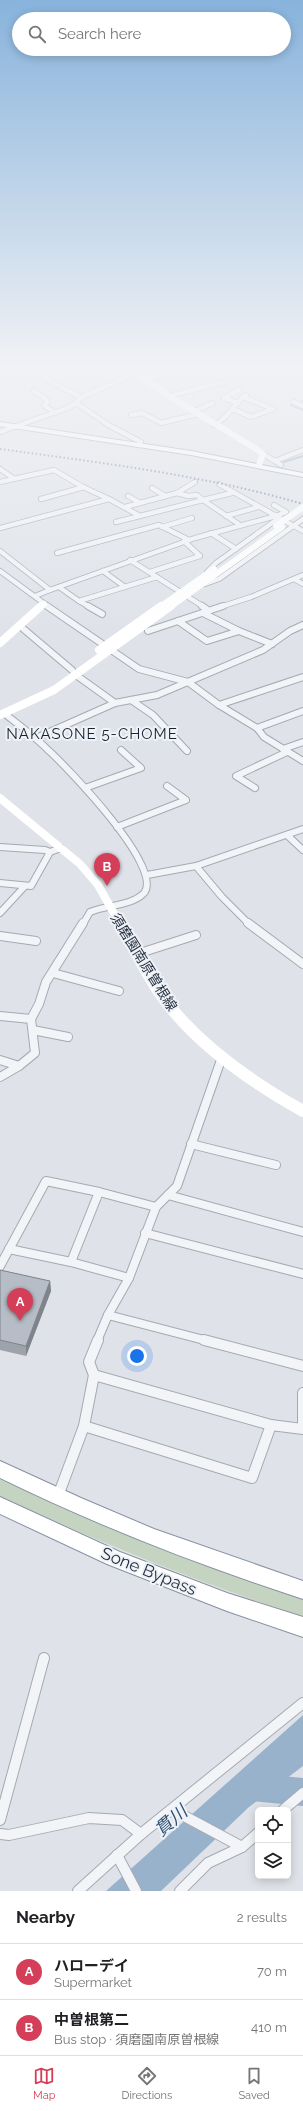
<!DOCTYPE html>
<meta charset="utf-8">
<style>
:root{--surface:#fff;--page:#f2f2f2;--text:#202124;--muted:#757577;--line:#e0e0e0;--accent:#d53e58}
body{margin:0;font-family:Raleway,"Noto Sans JP",sans-serif;background:var(--page);color:var(--text)}
.controls{position:absolute;right:12px;bottom:12px;display:grid;overflow:hidden;border-radius:6px;box-shadow:0 2px 10px #0003}
.controls button{width:36px;height:36px;display:grid;place-items:center;padding:0;border:0;border-bottom:1px solid var(--line);background:var(--surface);color:var(--text);font:20px sans-serif}
.you{position:absolute;left:137px;top:1356px;width:14px;height:14px;margin:-10px;border:3px solid #fff;border-radius:50%;background:#1a73e8;box-shadow:0 0 0 6px #1a73e833}
.badge{display:grid;place-items:center;width:26px;height:26px;border-radius:50%;background:var(--accent);color:#fff;font-size:13px;font-weight:700}
.pin{position:absolute;translate:-50% -33px;filter:drop-shadow(0 1px 2px #0008)}
.pin::after{content:'';position:absolute;top:21px;width:14px;height:12px;background:inherit;clip-path:polygon(0 0,100% 0,50% 100%)}
.list{margin:0;padding:0;list-style:none}
h2{display:flex;justify-content:space-between;align-items:center;height:52px;margin:0;padding:0 16px;font-size:17px}
h2 small{font-size:13px;font-weight:400;color:var(--muted)}
.list li{display:grid;grid-template-columns:26px 1fr auto;gap:12px;align-items:center;box-sizing:border-box;height:56px;padding:0 16px;border-top:1px solid var(--line)}
.list b{display:block;font-size:15px;white-space:nowrap}
.list p{margin:0;font-size:13px;white-space:nowrap;color:var(--muted)}
.list em{font-size:13px;font-style:normal;color:var(--muted)}
.icon{flex:none;width:22px;height:22px;fill:none;stroke:currentColor;stroke-width:2;stroke-linecap:round;stroke-linejoin:round}
.map{position:relative;flex:none;width:303px;height:1891px;overflow:hidden}
.search{position:absolute;background:var(--surface);box-shadow:0 2px 10px #0003;left:12px;right:12px;top:12px;height:44px;display:flex;align-items:center;gap:10px;box-sizing:border-box;padding:0 14px;border-radius:22px;color:var(--muted);font-size:15px}
.sheet{height:164px;background:var(--surface)}
nav{display:flex;justify-content:space-around;align-items:center;box-sizing:border-box;height:56px;border-top:1px solid var(--line);background:var(--surface);font-size:11px;color:var(--muted)}
nav a{display:grid;justify-items:center;gap:2px}
nav .on{color:var(--accent)}
.map>svg:first-child{display:block}
.green{fill:#c5d4c0}
.water{fill:#98b2cb}
.lines{fill:none;stroke-linecap:round;stroke-linejoin:round}
.stream{stroke:#98b2cb;stroke-width:2}
.river{fill:#98b2cb;fill-rule:evenodd}
.street-far3-casing{stroke:#a4aab3;stroke-width:6}
.street-far2-casing{stroke:#a4aab3;stroke-width:8}
.street-far1-casing{stroke:#a4aab3;stroke-width:10}
.street-casing{stroke:#a4aab3;stroke-width:12}
.primary-casing{stroke:#9ea8b6;stroke-width:2}
.highway-casing{stroke:#8691a1;stroke-width:2}
.street-far3{stroke:#f2f4f7;stroke-width:4.5}
.street-far2{stroke:#f2f4f7;stroke-width:6}
.street-far1{stroke:#f2f4f7;stroke-width:8}
.street{stroke:#f2f4f7;stroke-width:10}
.secondary-far2{stroke:#fff;stroke-width:6}
.secondary-far1{stroke:#fff;stroke-width:8}
.secondary{stroke:#fff;stroke-width:12}
.primary{fill:#fff;fill-rule:evenodd}
.highway{fill:#fff;fill-rule:evenodd}
.rail{stroke:#788394;stroke-width:2;stroke-dasharray:1.5 2.5;stroke-linecap:butt}
.secondary-bridge{stroke:#fff;stroke-width:6}
.wall{fill:#9da3aa}
.shaded-wall{fill:#7f848b}
.building{fill:#b6bdc6;stroke:#7f848b}
.labels{text-anchor:middle;stroke-width:4;stroke-linejoin:round;paint-order:stroke}
.street-label{font-size:14px;fill:#273141;stroke:#eff2f7}
.neighbourhood-label{font-size:15px;letter-spacing:1px;fill:#192232;stroke:#eff2f7}
.near-street-label{font-size:17px;fill:#273141;stroke:#eff2f7}
.near-water-label{font-size:18px;font-style:italic;fill:#2f5177;stroke:#eff2f7}
</style>
<div class="map">
<svg width="303" height="1891" viewBox="0 0 303 1891">
<rect width="100%" height="100%" fill="#dfe3e9"/>
<!-- green -->
<path class="green" d="M0 1478C99 1525 199 1565 303 1599V1617C199 1582 99 1543 0 1496Z"/>
<!-- water -->
<polygon class="water" points="303,1715 303,1766 249,1807 161,1891 106,1891"/>
<g class="lines">
<!-- stream -->
<g class="stream">
<polyline points="303,401 291,405 303,410"/>
<polyline points="284,462 303,456"/>
</g>
<!-- river -->
<polygon class="river" points="251,1773 303,1778 303,1806 251,1801 241,1797 237,1787 241,1777"/>
<defs>
<g id="street-far3">
<polyline points="16,367 38,373 76,370"/>
<polyline points="42,374 51,382 82,398"/>
<polyline points="145,379 179,370"/>
<polyline points="34,391 47,400 47,403 44,405 55,413"/>
<polyline points="169,396 224,382"/>
<polyline points="294,402 303,406"/>
<polyline points="76,403 110,426 141,442 139,445"/>
<polyline points="238,403 224,398 240,389"/>
<polyline points="235,410 251,417 273,409 243,397"/>
<polyline points="194,411 213,403"/>
<polyline points="131,415 142,413 161,423 198,414"/>
<path d="M214 425C229 418 233 404 246 395"/>
<polyline points="0,432 70,407 84,396 132,375 144,367"/>
<polyline points="263,454 275,461"/>
<polyline points="281,465 275,461 303,450"/>
<polyline points="0,469 13,478"/>
<polyline points="0,482 54,470 83,487 109,499 0,528"/>
<polyline points="219,484 276,516 286,512 274,505"/>
<polyline points="152,488 165,496"/>
<polyline points="177,493 195,482"/>
<polyline points="128,496 140,503"/>
<polyline points="41,499 84,487"/>
<polyline points="109,499 140,516"/>
<polyline points="125,507 177,493 188,496 197,495 203,500 232,493"/>
<polyline points="226,516 258,507"/>
<polyline points="116,522 203,500 240,525"/>
<polyline points="162,527 192,518"/>
<polyline points="211,533 236,549"/>
<polyline points="0,551 50,590 35,596"/>
<polyline points="57,553 159,525 189,540"/>
<polyline points="130,560 204,607"/>
<polyline points="0,571 49,607"/>
<polyline points="103,571 125,587"/>
<polyline points="150,572 200,556 184,541"/>
<polyline points="207,572 216,563 279,518"/>
<polyline points="294,579 303,584"/>
<polyline points="205,584 219,579 303,519"/>
<polyline points="59,587 79,601 157,577"/>
<polyline points="50,590 195,538 276,516 303,531"/>
<polyline points="79,601 90,607"/>
<polyline points="220,607 251,597 303,575"/>
</g>
<g id="street-far2">
<polyline points="47,606 139,669 188,682 219,705 257,728 264,737 303,761"/>
<polyline points="88,606 102,614"/>
<polyline points="202,606 209,611"/>
<polyline points="178,621 207,641 239,631 203,613"/>
<polyline points="20,626 72,670"/>
<polyline points="148,631 223,606"/>
<polyline points="239,631 272,644"/>
<polyline points="76,675 115,703"/>
<polyline points="131,700 153,715 187,751"/>
<polyline points="219,705 303,677"/>
<path d="M5 714C19 725 34 736 47 749 66 766 165 868 144 893 132 906 106 905 90 912L83 924"/>
<polyline points="257,728 303,711"/>
<polyline points="36,738 115,703 157,695 263,650 290,631 303,625"/>
<polyline points="283,749 303,742"/>
<polyline points="85,788 141,768 121,750"/>
<polyline points="255,788 236,776 287,752"/>
<polyline points="117,827 186,800 167,786"/>
<polyline points="287,835 303,850"/>
<polyline points="0,847 45,850 50,852"/>
<polyline points="196,866 222,897 249,924"/>
<polyline points="147,875 196,866 303,829"/>
<polyline points="0,883 31,886 50,852 61,848"/>
<polyline points="0,913 25,886"/>
</g>
<g id="street-far1">
<polyline points="248,923 303,964"/>
<polyline points="0,936 36,941"/>
<polyline points="137,954 196,935"/>
<polyline points="53,973 119,991"/>
<polyline points="0,1016 31,1019"/>
<polyline points="33,1030 68,1037"/>
<polyline points="0,1060 19,1066"/>
<polyline points="0,1077 19,1066 35,1053 31,1019 39,1004 46,982 83,923"/>
<polyline points="191,1144 276,1165"/>
<polyline points="168,1195 303,1232"/>
<polyline points="145,1233 303,1274"/>
<polyline points="9,1249 71,1262 129,1278"/>
<polyline points="71,1262 99,1192"/>
<polyline points="0,1266 46,1181 99,1192 156,1207"/>
<polyline points="108,1315 208,1341"/>
<polyline points="97,1341 108,1315 129,1278 156,1207 177,1186 222,1057"/>
</g>
<g id="street">
<polyline points="204,1340 303,1366"/>
<polyline points="94,1375 271,1425"/>
<polyline points="303,1393 303,1426"/>
<polyline points="84,1426 252,1478 271,1425 303,1429"/>
<polyline points="58,1496 84,1426 94,1375 89,1362 98,1340"/>
<polyline points="173,1810 242,1847"/>
<polyline points="283,1810 303,1793"/>
<polyline points="0,1820 44,1658"/>
<polyline points="0,1834 9,1835 89,1818 122,1820 141,1834 78,1891"/>
<polyline points="141,1834 303,1703"/>
<polyline points="117,1855 136,1891"/>
<polyline points="180,1891 208,1863 242,1847 258,1833"/>
</g>
<polygon id="primary" points="0,422 191,451 303,473 303,477 191,455 0,426"/>
<g id="highway">
<path d="M0 1461 81 1498 154 1529 303 1581V1599C199 1565 98 1526 0 1478Z"/>
<polygon points="0,1497 120,1552 227,1593 303,1617 303,1637 227,1611 107,1564 0,1514"/>
</g>
</defs>
<!-- street-far3 casing -->
<use href="#street-far3" class="street-far3-casing"/>
<!-- street-far2 casing -->
<use href="#street-far2" class="street-far2-casing"/>
<!-- street-far1 casing -->
<use href="#street-far1" class="street-far1-casing"/>
<!-- street casing -->
<use href="#street" class="street-casing"/>
<!-- primary casing -->
<use href="#primary" class="primary-casing"/>
<!-- highway casing -->
<use href="#highway" class="highway-casing"/>
<!-- street-far3 -->
<use href="#street-far3" class="street-far3"/>
<!-- street-far2 -->
<use href="#street-far2" class="street-far2"/>
<!-- street-far1 -->
<use href="#street-far1" class="street-far1"/>
<!-- street -->
<use href="#street" class="street"/>
<!-- secondary-far2 -->
<g class="secondary-far2">
<polyline points="129,367 169,396 258,450 263,454 259,465"/>
<polyline points="40,607 44,604"/>
<polyline points="160,607 214,569"/>
<polyline points="170,607 282,527"/>
</g>
<!-- secondary-far1 -->
<g class="secondary-far1">
<polyline points="0,643 41,606"/>
<polyline points="99,650 161,606"/>
<polyline points="0,715 54,690 171,606"/>
<polyline points="0,798 80,864 98,885 120,924"/>
</g>
<!-- secondary -->
<path class="secondary" d="M120 923C134 948 147 976 164 999 199 1046 253 1083 303 1111"/>
<!-- primary -->
<use href="#primary" class="primary"/>
<!-- highway -->
<use href="#highway" class="highway"/>
<!-- rail -->
<path class="rail" d="M0 449C102 463 204 475 303 504"/>
<!-- secondary-bridge -->
<polyline class="secondary-bridge" points="276,526 303,507"/>
</g>
<!-- wall -->
<polygon class="wall" points="0,1270 50,1281 51,1291 26,1356 0,1350"/>
<!-- shaded-wall -->
<polygon class="shaded-wall" points="50,1281 51,1291 26,1356 26,1346"/>
<!-- building -->
<polygon class="building" points="0,1270 50,1281 26,1346 0,1340"/>
<!-- sky -->
<linearGradient id="sky" x2="0" y2="1"><stop stop-color="#88b3dc"/><stop offset="0.58" stop-color="#f1f2f5"/><stop offset="1" stop-color="#f1f2f5" stop-opacity="0"/></linearGradient>
<rect width="303" height="632" fill="url(#sky)"/>
<g class="labels">
<!-- street labels -->
<g class="street-label">
<text transform="translate(144 962) rotate(58)" y="5">須磨園南原曽根線</text>
</g>
<!-- neighbourhood labels -->
<g class="neighbourhood-label">
<text x="92" y="739">NAKASONE 5-CHOME</text>
</g>
<!-- near-street labels -->
<g class="near-street-label">
<text transform="translate(149 1571) rotate(22)" y="6">Sone Bypass</text>
</g>
<!-- near-water labels -->
<g class="near-water-label">
<text transform="translate(171 1821) rotate(-41)" y="6">貫川</text>
</g>
</g>
</svg>
<div class="controls">
<button><svg class="icon" aria-label="locate" viewBox="0 0 24 24"><circle cx="12" cy="12" r="6"/><path d="M12 2v4M12 18v4M2 12h4M18 12h4"/></svg></button>
<button><svg class="icon" aria-label="layers" viewBox="0 0 24 24"><path d="M12 4l9 5-9 5-9-5zM3 14l9 5 9-5"/></svg></button>
</div>
<div class="you"></div>
<div class="pin badge" style="left:20px;top:1321px">A</div>
<div class="pin badge" style="left:107px;top:886px">B</div>
<div class="search"><svg class="icon" aria-label="search" viewBox="0 0 24 24"><circle cx="10" cy="10" r="6"/><path d="M15 15l6 6"/></svg>Search here</div>
</div>
<section class="sheet">
<h2>Nearby<small>2 results</small></h2>
<ul class="list">
<li><span class="badge">A</span><div><b>ハローデイ</b><p>Supermarket</p></div><em>70 m</em></li>
<li><span class="badge">B</span><div><b>中曽根第二</b><p>Bus stop · 須磨園南原曽根線</p></div><em>410 m</em></li>
</ul>
</section>
<nav>
<a class="on"><svg class="icon" aria-label="map" viewBox="0 0 24 24"><path d="M3 6l6-2 6 2 6-2v14l-6 2-6-2-6 2zM9 4v14M15 6v14"/></svg>Map</a>
<a><svg class="icon" aria-label="directions" viewBox="0 0 24 24"><path d="M12 3l9 9-9 9-9-9zM9 14v-3h6M13 9l2 2-2 2"/></svg>Directions</a>
<a><svg class="icon" aria-label="saved" viewBox="0 0 24 24"><path d="M7 4h10v16l-5-4-5 4z"/></svg>Saved</a>
</nav>
